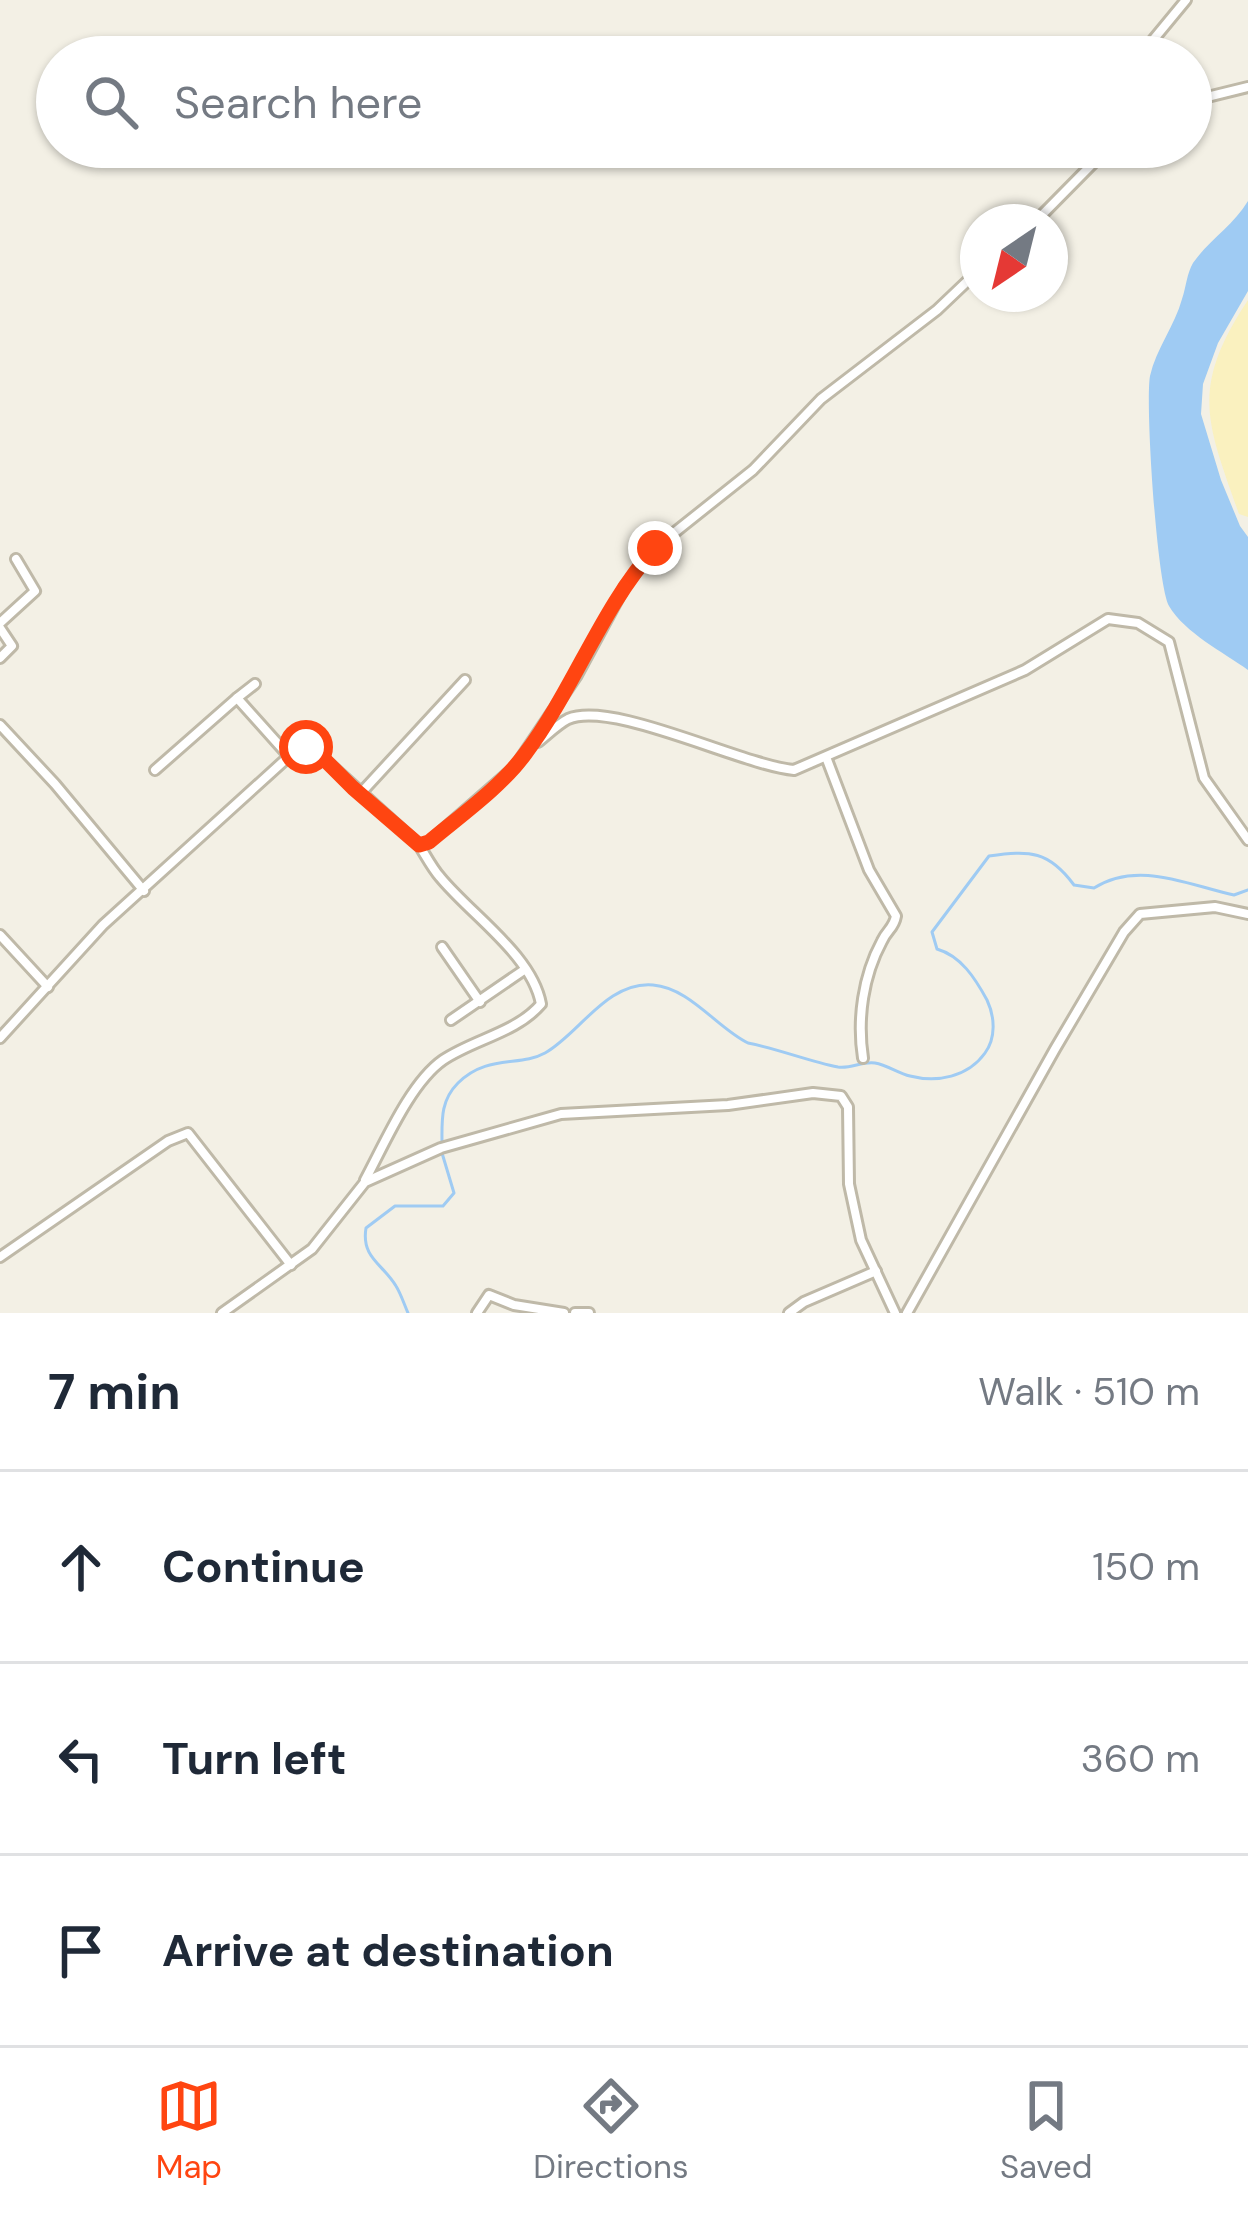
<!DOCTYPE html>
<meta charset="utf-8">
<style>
:root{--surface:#fff;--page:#f6f6f7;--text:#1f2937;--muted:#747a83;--line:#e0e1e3;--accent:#ff4511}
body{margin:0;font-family:"DM Sans",sans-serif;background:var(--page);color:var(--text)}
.compass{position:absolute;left:960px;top:204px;width:108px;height:108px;border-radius:50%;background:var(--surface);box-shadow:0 3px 9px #0004;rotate:215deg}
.stop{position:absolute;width:36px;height:36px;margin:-27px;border:9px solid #ff4511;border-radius:50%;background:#fff}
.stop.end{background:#ff4511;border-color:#fff;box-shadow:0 3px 12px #0008}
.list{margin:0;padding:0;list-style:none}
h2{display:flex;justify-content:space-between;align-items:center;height:156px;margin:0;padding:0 48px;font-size:51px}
h2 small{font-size:39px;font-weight:400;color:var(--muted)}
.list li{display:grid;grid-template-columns:78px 1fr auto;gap:36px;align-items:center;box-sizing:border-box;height:192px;padding:0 48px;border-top:3px solid var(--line)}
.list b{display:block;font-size:45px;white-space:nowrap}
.list em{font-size:39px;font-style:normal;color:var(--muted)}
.icon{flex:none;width:66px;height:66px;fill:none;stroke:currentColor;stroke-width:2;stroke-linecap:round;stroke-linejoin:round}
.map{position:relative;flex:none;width:1248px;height:1313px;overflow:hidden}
.search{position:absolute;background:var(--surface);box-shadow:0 3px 9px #0004;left:36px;right:36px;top:36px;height:132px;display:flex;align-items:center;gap:30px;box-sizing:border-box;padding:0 42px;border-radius:66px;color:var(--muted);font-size:45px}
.sheet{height:732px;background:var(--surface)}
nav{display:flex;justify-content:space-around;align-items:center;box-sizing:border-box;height:168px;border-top:3px solid var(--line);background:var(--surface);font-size:33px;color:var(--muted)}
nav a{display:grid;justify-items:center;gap:6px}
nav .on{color:var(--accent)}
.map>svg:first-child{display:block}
.sand{fill:#faf1bf}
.water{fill:#9fcbf3}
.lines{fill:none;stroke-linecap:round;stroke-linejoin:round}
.stream{stroke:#9fcbf3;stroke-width:3}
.minor-casing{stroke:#bfb9a8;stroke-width:14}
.minor{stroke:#fff;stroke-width:8}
.route{stroke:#ff4511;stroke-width:15}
</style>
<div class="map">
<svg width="1248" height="1313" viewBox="0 0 1248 1313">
<rect width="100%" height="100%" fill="#f3f0e5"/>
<!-- sand -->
<path class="sand" d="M1248 300V517L1239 514C1206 421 1190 388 1248 300Z"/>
<!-- water -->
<path class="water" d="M1248 201V291L1218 343 1203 384 1201 414 1221 480 1240 526 1248 537V670C1223 652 1185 633 1169 606 1157 585 1145 404 1150 376 1156 349 1175 325 1182 299 1186 287 1187 273 1193 263 1209 240 1233 226 1248 201Z"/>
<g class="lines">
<!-- stream -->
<g class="stream">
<path d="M442 1144C442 1121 440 1101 458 1083 487 1054 520 1067 545 1053 579 1034 607 981 653 985 690 988 717 1028 748 1043 779 1049 808 1061 838 1067 851 1069 862 1061 875 1063 887 1065 898 1073 910 1076 937 1083 968 1077 985 1053 996 1038 995 1017 987 1000 975 978 961 956 937 949L932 932 989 856C1030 850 1049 851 1074 885L1094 888C1138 860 1188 885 1234 895L1248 890"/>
<path d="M408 1313C404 1304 401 1294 396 1286 383 1264 361 1258 366 1228L395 1206H443L454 1193 442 1153"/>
</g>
<defs>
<g id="minor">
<polyline points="1139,57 1186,0"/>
<polyline points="1191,101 1248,87"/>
<polyline points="1035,222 1109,147"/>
<polyline points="0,623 35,591 16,559"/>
<polyline points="0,628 12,646 0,658"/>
<polyline points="237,698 255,684"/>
<polyline points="0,725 55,784 144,891"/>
<path d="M538 742C547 735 558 724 568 719 613 700 741 765 794 770L1025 670 1108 619 1138 623 1169 642 1204 778 1248 840"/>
<path d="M826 757 869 870 896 916C894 928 887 930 882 941 863 976 857 1019 863 1058"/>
<polyline points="155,770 237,698 288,755"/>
<polyline points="360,794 465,680"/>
<polyline points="0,935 48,987"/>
<polyline points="442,947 480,1002"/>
<polyline points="451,1020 524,970"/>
<polyline points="0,1038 103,925 296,750 312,748 419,845 429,842 515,767 577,675 625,586 655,548 753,470 821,399 937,310 978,271"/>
<path d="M365 1180C384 1145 410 1083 443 1060 474 1039 516 1033 541 1004 532 955 471 915 440 877 432 868 426 856 419 845"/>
<polyline points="0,1257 168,1141 188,1133 291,1265"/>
<polyline points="222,1313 312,1249 365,1182 441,1148 561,1114 728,1105 813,1093 841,1096 848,1107 849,1184 861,1240 895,1313"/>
<polyline points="477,1313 489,1295 514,1305 564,1313"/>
<polyline points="575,1313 589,1313"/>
<polyline points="789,1313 804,1302 876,1271"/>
<polyline points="907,1313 1055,1049 1124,932 1140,914 1215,907 1248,914"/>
</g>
</defs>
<!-- minor casing -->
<use href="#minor" class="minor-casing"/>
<!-- minor -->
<use href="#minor" class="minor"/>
</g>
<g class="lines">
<!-- route -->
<path class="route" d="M306 747 318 753 353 788 419 845 429 842C461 815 501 787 525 754 574 689 601 608 655 548"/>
</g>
</svg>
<svg class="compass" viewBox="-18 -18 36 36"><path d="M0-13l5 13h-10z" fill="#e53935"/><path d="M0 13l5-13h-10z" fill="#747a83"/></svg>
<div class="stop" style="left:306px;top:747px"></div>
<div class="stop end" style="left:655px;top:548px"></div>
<div class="search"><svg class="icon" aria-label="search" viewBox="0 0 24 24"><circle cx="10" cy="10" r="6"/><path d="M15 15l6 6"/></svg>Search here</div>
</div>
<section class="sheet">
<h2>7 min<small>Walk · 510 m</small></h2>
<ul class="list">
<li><svg class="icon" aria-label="ahead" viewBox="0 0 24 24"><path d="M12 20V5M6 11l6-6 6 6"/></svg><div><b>Continue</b></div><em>150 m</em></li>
<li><svg class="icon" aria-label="left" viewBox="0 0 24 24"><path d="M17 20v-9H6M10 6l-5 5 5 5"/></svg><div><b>Turn left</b></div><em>360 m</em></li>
<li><svg class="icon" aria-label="arrive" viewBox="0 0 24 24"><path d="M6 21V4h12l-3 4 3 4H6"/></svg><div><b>Arrive at destination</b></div></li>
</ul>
</section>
<nav>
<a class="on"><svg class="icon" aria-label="map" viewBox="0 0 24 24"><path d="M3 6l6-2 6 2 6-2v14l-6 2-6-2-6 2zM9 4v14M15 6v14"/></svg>Map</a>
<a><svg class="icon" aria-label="directions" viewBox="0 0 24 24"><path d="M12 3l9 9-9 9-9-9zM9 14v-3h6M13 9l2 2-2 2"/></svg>Directions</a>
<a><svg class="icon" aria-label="saved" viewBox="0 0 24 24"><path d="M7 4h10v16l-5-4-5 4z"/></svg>Saved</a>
</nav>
